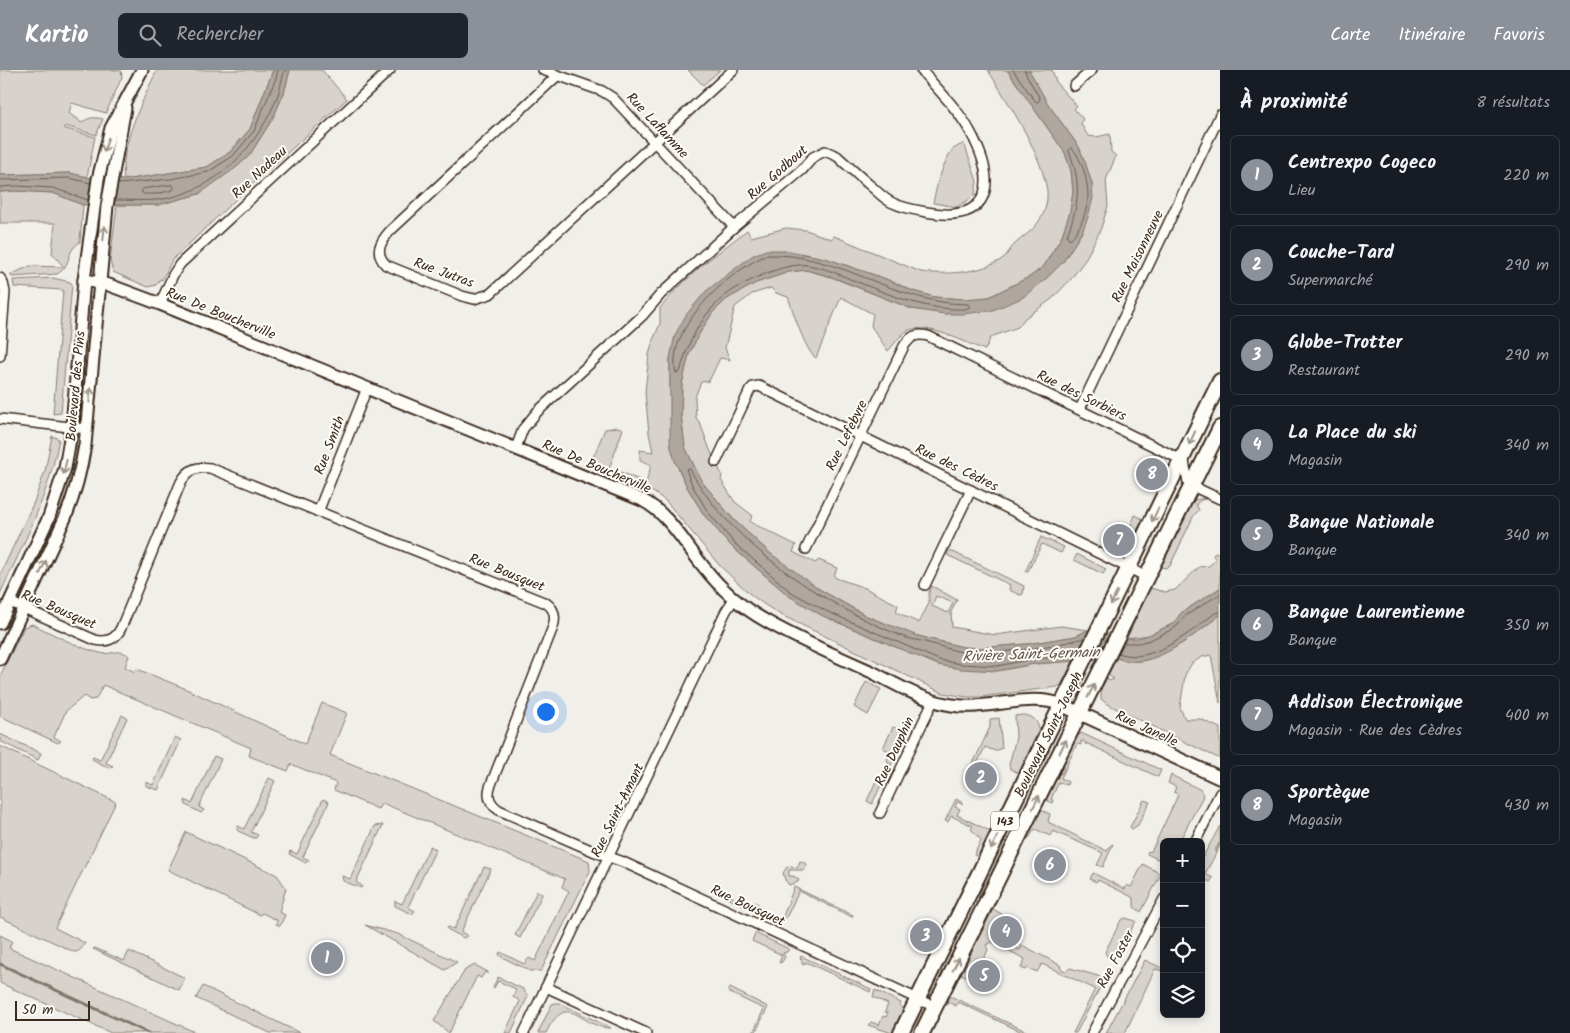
<!DOCTYPE html>
<html lang="fr">
<meta charset="utf-8">
<style>
:root{--surface:#171b24;--page:#20242c;--text:#f1f3f6;--muted:#9ea1a6;--line:#363941;--accent:#8c9099}
body{margin:0;font-family:Kalam,sans-serif;background:var(--page);color:var(--text)}
.controls{position:absolute;right:15px;bottom:15px;display:grid;overflow:hidden;border-radius:8px;box-shadow:0 2px 8px #0003}
.controls button{width:45px;height:45px;display:grid;place-items:center;padding:0;border:0;border-bottom:1px solid var(--line);background:var(--surface);color:var(--text);font:25px sans-serif}
.scale{position:absolute;left:15px;bottom:12px;width:75px;box-sizing:border-box;padding-left:5px;border:2px solid #3b2a1e;border-top:0;font-size:14px;line-height:18px;white-space:nowrap;color:#3b2a1e;-webkit-text-stroke:4px #fdfcf7;paint-order:stroke}
.you{position:absolute;left:545px;top:641px;width:18px;height:18px;margin:-12px;border:4px solid #fff;border-radius:50%;background:#1a73e8;box-shadow:0 0 0 8px #1a73e833}
.badge{display:grid;place-items:center;width:32px;height:32px;border-radius:50%;background:var(--accent);color:#fff;font-size:16px;font-weight:700}
.pin{position:absolute;translate:-50% -50%;border:2px solid #fff;box-shadow:0 1px 5px #0006}
.list{margin:0;padding:0;list-style:none}
h2{display:flex;justify-content:space-between;align-items:center;height:65px;margin:0;padding:0 20px;font-size:21px}
h2 small{font-size:16px;font-weight:400;color:var(--muted)}
.list li{display:grid;grid-template-columns:32px 1fr auto;gap:15px;align-items:center;box-sizing:border-box;height:80px;margin:0 10px 10px;padding:0 10px;border:1px solid var(--line);border-radius:8px}
.list b{display:block;font-size:19px;white-space:nowrap}
.list p{margin:0;font-size:16px;white-space:nowrap;color:var(--muted)}
.list em{font-size:16px;font-style:normal;color:var(--muted)}
.icon{flex:none;width:28px;height:28px;fill:none;stroke:currentColor;stroke-width:2;stroke-linecap:round;stroke-linejoin:round}
.map{position:relative;flex:none;width:1220px;height:963px;overflow:hidden}
header{display:flex;align-items:center;gap:30px;box-sizing:border-box;height:70px;padding:0 25px;background:var(--accent);color:#fff}
header strong{font-size:24px}
nav{display:flex;gap:28px;margin-inline-start:auto;font-size:18px}
.search{width:350px;height:45px;background:var(--page);display:flex;align-items:center;gap:12px;box-sizing:border-box;padding:0 18px;border-radius:8px;color:var(--muted);font-size:19px}
main{display:flex}
aside{flex:1;background:var(--surface)}
.map>svg:first-child{display:block}
.green{fill:#d7d2cc;stroke:#897e75;fill-rule:evenodd}
.water{fill:#aea69f;stroke:#80746b}
.lines{fill:none;stroke-linecap:round;stroke-linejoin:round}
.shore{stroke:#695c52;stroke-width:1}
.stream{stroke:#80746b;stroke-width:3}
.minor-casing{stroke:#3b2a1e;stroke-width:12}
.tertiary-casing{stroke:#3b2a1e;stroke-width:15}
.secondary-casing{stroke:#3b2a1e;stroke-width:16}
.primary-casing{stroke:#3b2a1e;stroke-width:18}
.minor{stroke:#fdfcf7;stroke-width:9}
.tertiary{stroke:#fdfcf7;stroke-width:11}
.secondary{stroke:#fdfcf7;stroke-width:12}
.primary{stroke:#fdfcf7;stroke-width:14}
.oneway{stroke:#9c938a}
.labels{text-anchor:middle;stroke-width:4;stroke-linejoin:round;paint-order:stroke}
.shield{fill:#fdfcf7;stroke:#75695f;stroke-width:1}
.shield-label{font-size:12px;font-weight:bold;fill:#3b2a1e}
.street-label{font-size:14px;fill:#3b2a1e;stroke:#fdfcf7}
.water-label{font-size:15px;font-style:italic;fill:#63554b;stroke:#fdfcf7}
</style>
<header>
<strong>Kartio</strong>
<div class="search"><svg class="icon" aria-label="search" viewBox="0 0 24 24"><circle cx="10" cy="10" r="6"/><path d="M15 15l6 6"/></svg>Rechercher</div>
<nav><a>Carte</a><a>Itinéraire</a><a>Favoris</a></nav>
</header>
<main>
<div class="map">
<svg width="1220" height="963" viewBox="0 0 1220 963">
<rect width="100%" height="100%" fill="#f1efea"/>
<filter id="ink" filterUnits="userSpaceOnUse"><feTurbulence type="fractalNoise" baseFrequency=".02" numOctaves="2"/><feDisplacementMap in="SourceGraphic" scale="10" xChannelSelector="R" yChannelSelector="G"/><feConvolveMatrix kernelMatrix="1 2 1 2 8 2 1 2 1" color-interpolation-filters="sRGB"/></filter>
<g filter="url(#ink)">
<!-- green -->
<g class="green">
<path d="M0 0H121L122 7 106 43 72 33 69 43 75 48H77L81 53C89 47 94 47 103 49L96 65 65 56 63 58 95 67 87 107 70 103 0 105Z"/>
<path d="M157 0H273L250 59 230 82 207 97 124 110C119 76 143 30 157 0Z"/>
<polygon points="290,0 322,0 347,29 235,130 172,190 162,210 160,209 156,215 148,217 113,202 110,191 117,135 158,135 199,124 249,86 273,48 284,23"/>
<polygon points="688,0 720,0 703,15"/>
<path d="M988 0H1007L1065 83 1071 101 1073 121 1070 142 1061 168 1043 197 1031 206 989 227 965 229 934 227 913 221 886 209 825 188 795 182 766 180 670 288V318L675 391 687 417 704 445 732 477 789 526 823 546 938 595 997 601 1034 594 1073 591 1061 615 1057 617 980 627H967L943 623 781 545 765 535 750 524 720 496 666 431 653 422 618 406 621 402 646 413 651 395 640 390V380L653 382 649 363 645 322 649 285 653 270 660 254V238L675 221 701 196 747 160 751 167 786 158 806 160 831 169 834 166 921 202C944 205 982 203 1002 189 1007 186 1010 179 1014 175 1022 167 1033 161 1039 151 1046 142 1049 126 1046 115 1038 77 1008 33 988 0Z"/>
<path d="M1029 0H1052L1057 14 1077 36 1074 39 1083 49 1081 54 1088 66 1096 67 1110 64 1111 82 1116 86 1106 110 1108 136 1100 161 1085 190 1071 209 1052 229 1025 248 1018 257 991 267 985 280C968 274 925 251 907 261 900 265 894 275 888 281L871 256 873 244 841 227 816 288C805 281 793 241 788 227L776 223 771 218 752 224 735 237 725 278 730 290 720 288 709 311 701 312 695 327 696 348 700 353 710 380 722 405 721 410 735 432 752 445 750 452 796 475 793 482 815 493 819 490 837 498 834 506 836 508 865 518 898 535 896 542 919 553 929 533V522L932 516 957 530 951 542 952 557 995 565 1061 556 1088 560 1076 566 1027 574 979 578 963 577 910 564 867 546 819 519 771 484 734 450 702 412 685 377 681 345 682 314 689 284 699 264 713 242 727 229 756 213 789 202 806 200 831 207 912 239 945 244 1046 209 1063 192 1082 162 1092 114 1085 92 1079 77 1048 34ZM936 526 953 533 948 543 932 536Z"/>
<path d="M964 73 977 111 975 124 970 129 957 137 933 133C936 118 943 91 953 79 956 77 961 75 964 73Z"/>
<path d="M16 121 53 123 83 135 80 172C64 183 73 195 57 204L12 207 10 205 30 196 64 197 52 183 55 153H0V122Z"/>
<polygon points="53,208 70,212 72,214 61,343 53,344 63,220 14,217 13,210"/>
<polygon points="91,227 93,230 82,340 79,339 88,230"/>
<polygon points="617,357 623,359 608,402 590,395 605,359"/>
<path d="M52 366 59 369C48 427 25 471 0 524V505L34 432 45 401Z"/>
<path d="M79 375 74 407 61 446 24 523 21 521C43 473 66 428 76 376Z"/>
<polygon points="1205,428 1206,429 1201,430 1196,434 1199,440 1194,445 1170,496 1166,498 1161,497 1194,430"/>
<polygon points="1135,445 1143,449 1131,473 1125,470"/>
<polygon points="1041,467 1064,477 1061,483 1042,474 1028,501 1025,502"/>
<polygon points="949,480 1024,516 1023,524 1020,525 1009,520 1010,515 947,485"/>
<polygon points="1215,482 1220,484 1220,518 1181,543 1174,553 1168,556 1149,565 1127,568 1150,518 1165,522 1175,520 1199,497 1209,496 1216,489 1213,486"/>
<polygon points="1077,484 1106,499 1103,504 1074,490"/>
<path d="M1220 545V633L1211 585 1202 587 1192 593 1185 605 1180 638 1185 649H1200L1220 658V689L1107 634 1101 629V619L1107 608 1109 611 1114 609 1108 605 1117 588C1151 603 1194 565 1220 545Z"/>
<path d="M32 554C51 563 81 579 100 583 110 586 120 577 129 586L125 597 135 602 137 599 184 618 305 674 322 633 347 643 330 685 589 791 590 801 541 901H530L500 886 499 884 500 882 524 894 529 888 535 891 569 821 562 817 565 809 382 733 378 739 334 720 336 713 291 694 288 701 249 686 251 678 103 615 96 629 90 630 84 626 66 641 54 667 61 671 58 673 0 646V606L24 557Z"/>
<polygon points="866,612 881,619 868,645 854,637"/>
<polygon points="122,645 127,648 106,693 113,696 109,698 92,689 93,687 100,690"/>
<path d="M1022 645C1031 645 1037 649 1039 659L1019 703 1010 699 1009 695 1016 667 1015 646Z"/>
<polygon points="999,648 1002,678 995,681 985,677 975,698 972,696 990,657 990,649"/>
<polygon points="893,657 907,663 890,697 887,689 891,682 883,678"/>
<polygon points="1081,663 1161,700 1158,707 1086,673 1086,675 1084,671 1081,671 1081,675 1078,674 1076,676 1061,708 1068,712 1067,715 1059,712 1051,729 1053,730 1052,733 1046,730 1059,703 1061,704 1064,699 1062,697 1077,667"/>
<polygon points="0,664 41,683 38,690 0,671"/>
<polygon points="175,667 181,670 158,720 146,716 146,712 153,715"/>
<path d="M0 676 116 732 55 858 85 873C82 878 80 882 74 882L0 847Z"/>
<polygon points="214,686 221,689 199,737 204,740 201,743 186,735 185,730 192,734"/>
<polygon points="1171,705 1201,720 1203,726 1179,772 1164,772 1164,792 1147,784 1148,781 1151,782 1178,725 1174,722 1176,717 1168,713"/>
<polygon points="882,706 885,707 872,734 867,731 876,711"/>
<polygon points="269,708 275,711 251,762 258,765 256,768 254,768 238,761 237,758 238,756 244,759"/>
<polygon points="323,729 329,732 303,787 309,790 306,793 289,784 290,781 297,784"/>
<polygon points="956,729 963,733 962,734 957,732 955,737 960,739 957,745 990,761 978,787 974,785 981,770 971,759 973,756 951,746 948,752 945,751"/>
<polygon points="1144,730 1150,732 1138,755 1132,759 1130,757"/>
<polygon points="1018,737 1020,738 1010,768 981,830 978,828 1002,769"/>
<polygon points="1041,740 1050,744 1048,752 1107,781 1111,775 1113,774 1103,797 1097,795 1103,783 1053,761 1050,766 1035,759 1029,768 1027,768"/>
<polygon points="383,755 356,812 362,816 361,818 343,811 342,806 350,809 375,756"/>
<polygon points="1220,756 1220,772 1214,781 1216,781 1220,773 1220,776 1205,804 1213,808 1210,812 1201,807 1201,790"/>
<polygon points="186,762 277,805 286,818 279,842 285,845 280,856 276,854 277,850 262,843 260,845 168,800"/>
<polygon points="430,776 436,779 408,837 415,841 412,844 395,836 395,831 402,834"/>
<polygon points="800,791 807,794 804,800 789,800 789,806 793,806 799,809 798,812 789,815 785,810 783,803 787,797 791,796 797,798"/>
<polygon points="1143,794 1161,804 1141,842 1134,837 1134,830 1132,827 1098,810 1096,812 1090,809 1093,803 1125,819 1127,815 1131,817"/>
<polygon points="484,797 491,799 461,862 468,866 464,868 447,859 448,857 454,859"/>
<polygon points="794,817 853,845 852,847 799,821 786,848 782,849"/>
<polygon points="537,821 542,823 542,825 520,868 515,865"/>
<path d="M726 824 750 835 754 832C761 835 762 837 762 844L725 827Z"/>
<polygon points="993,839 1005,846 999,858 1004,861 1000,870 1020,880 1022,875 1060,895 1061,899 1066,901 1070,898 1105,908 1076,963 1073,963 1095,919 1042,894 1037,902 1027,898 1026,900 1021,898 1025,889 992,872 986,875 988,880 978,901 972,899 968,907 961,904"/>
<polygon points="1125,848 1136,851 1114,891 1107,886 1105,882 1121,850"/>
<polygon points="365,855 398,864 457,892 445,900"/>
<polygon points="755,863 789,879 787,882 783,883 785,887 782,892 779,893 782,885 752,871"/>
<polygon points="0,865 12,871 9,878 197,963 111,963 0,913"/>
<polygon points="95,878 124,891 129,881 185,908 179,920 93,879"/>
<polygon points="801,886 871,919 870,922 806,892 804,895 802,894 802,890 800,888"/>
<polygon points="1145,890 1164,899 1164,901 1155,899 1125,963 1106,963"/>
<polygon points="475,895 488,902 488,904 485,902 481,908 477,906 449,963 434,951 465,900"/>
<polygon points="498,907 523,919 528,926 511,963 505,963 520,931 513,927 516,919 498,911 494,918 493,917"/>
<polygon points="203,916 300,963 270,963 196,928"/>
<polygon points="730,918 768,937 755,963 753,963 764,939 728,922"/>
<polygon points="875,920 901,933 900,935 903,940 892,963 868,955 871,952 879,955 883,946 886,947 888,943 885,942 888,934 873,927"/>
<polygon points="950,926 1030,963 1024,963 958,932 956,936 949,932 946,936"/>
<path d="M555 933H559L611 958C581 959 568 918 546 963H538L552 934Z"/>
</g>
<!-- water -->
<g class="water">
<polygon points="273,0 290,0 284,23 273,48 249,86 237,97 199,124 158,135 83,135 53,123 16,121 0,122 0,105 70,103 87,107 124,110 207,97 230,82 250,59"/>
<path d="M1007 0H1029L1048 34 1079 77 1085 92 1092 114 1093 128 1088 147 1082 162 1063 192 1046 209 1022 228 993 240 964 244H945L912 239 832 207 806 200 789 202 756 213 727 229 713 242 699 264 689 284 682 314 681 345 685 377 702 412 734 450 771 484 819 519 866 546 918 566 963 577 979 578 1027 574 1076 566 1088 560 1127 568H1138L1149 565 1168 556 1174 553 1181 543 1220 518V545C1194 565 1151 603 1117 588L1034 594 997 601 961 599 938 595 823 546 789 526 732 477 704 445 687 417 675 391 670 374V288L675 265 686 245 706 221 753 185 766 180H779L825 188 886 209 913 221 934 227 965 229 989 227 1031 206 1043 197 1061 168 1070 142 1073 121 1071 101 1065 83Z"/>
</g>
<g class="lines">
<!-- shore -->
<g class="shore">
<polyline points="1013,0 1035,31 1038,32 1040,29 1026,4 1025,0"/>
<path d="M1072 78C1082 88 1088 112 1088 126 1088 139 1080 161 1070 169L1067 166C1079 132 1082 116 1069 81Z"/>
<polyline points="0,110 69,108 91,113"/>
<polyline points="118,114 171,109 208,102 233,86 254,61 276,8 278,0"/>
<polygon points="172,115 174,117 173,120 156,124 144,124 141,122 143,119"/>
<polyline points="0,117 16,116 53,118 88,130"/>
<path d="M115 130C129 130 143 131 157 130 216 123 260 75 279 22 281 15 282 7 285 0"/>
<path d="M767 185C839 182 897 235 968 234L970 237C965 240 959 239 952 239 915 237 884 222 850 209 837 203 821 197 807 195 786 193 756 207 738 217 706 236 689 267 680 302L676 303C665 258 730 200 767 185Z"/>
<polyline points="1123,573 1139,573 1150,570 1171,560 1177,556 1185,546 1220,524"/>
<path d="M1118 583C1152 596 1190 562 1215 543L1220 542"/>
<path d="M1077 586 1033 589 997 596 961 594 939 590 826 541 791 522 735 474 708 442 692 415 686 399H690C728 473 830 539 907 568 915 570 922 571 929 573 940 576 951 580 962 582 986 586 1063 576 1086 567"/>
</g>
<!-- stream -->
<polyline class="stream" points="0,894 148,963"/>
<defs>
<g id="minor">
<polyline points="543,0 602,21 613,28 734,157"/>
<path d="M557 6 390 161C380 172 374 183 386 195L462 226 474 229 490 224 733 0"/>
<polyline points="1074,16 1092,0"/>
<polyline points="0,208 3,213 5,222 0,286"/>
<polyline points="160,234 173,205 180,194 390,0"/>
<polyline points="1080,339 1220,45"/>
<polyline points="0,349 87,359"/>
<path d="M516 378 523 359 537 342 642 246 661 224 734 157 802 100 813 87 825 81 837 86C849 97 860 107 872 117 878 122 885 130 893 133 903 138 915 140 926 142 993 154 997 112 971 63 959 40 938 20 921 0"/>
<polyline points="716,392 750,320 753,317 759,316 1147,507"/>
<polyline points="318,442 367,318"/>
<path d="M806 479 904 276C911 266 916 263 928 266L1184 391 1188 412 1190 415 1220 429"/>
<polyline points="925,515 971,420"/>
<path d="M10 532 95 570C107 573 116 569 121 558L181 412C188 400 196 396 210 398L546 533C555 539 556 547 553 557L490 717C487 727 490 734 499 740L593 781 623 792 935 937"/>
<polyline points="880,743 933,631"/>
<polyline points="1195,772 1220,723"/>
<polyline points="546,917 646,963"/>
<polyline points="524,963 726,541 734,529"/>
<polyline points="1092,963 1164,829"/>
</g>
<g id="tertiary">
<path d="M84 210 109 215 160 234 642 430C668 443 685 474 703 496 720 518 741 537 766 551 799 570 836 586 872 602 897 615 924 631 952 635 987 641 1029 622 1062 635"/>
<polyline points="0,553 49,447 65,398 72,357 84,210 98,109 111,58 142,0"/>
<path d="M0 589 65 448C75 424 81 400 85 375L107 136 125 38"/>
</g>
<polyline id="secondary" points="1062,635 1220,708"/>
<g id="primary">
<polyline points="901,963 1220,311"/>
<polyline points="922,963 1220,358"/>
</g>
</defs>
<!-- minor casing -->
<use href="#minor" class="minor-casing"/>
<!-- tertiary casing -->
<use href="#tertiary" class="tertiary-casing"/>
<!-- secondary casing -->
<use href="#secondary" class="secondary-casing"/>
<!-- primary casing -->
<use href="#primary" class="primary-casing"/>
<!-- minor -->
<use href="#minor" class="minor"/>
<!-- tertiary -->
<use href="#tertiary" class="tertiary"/>
<!-- secondary -->
<use href="#secondary" class="secondary"/>
<!-- primary -->
<use href="#primary" class="primary"/>
</g>
<!-- one-way arrows -->
<defs><path id="oneway-shaft" d="M-6 0H5M1.5-3L5.5 0L1.5 3" fill="none" stroke-width="1.6" stroke-linecap="round" stroke-linejoin="round" transform="scale(1.25)"/></defs>
<g class="oneway">
<use href="#oneway-shaft" transform="translate(106 75) rotate(107)"/>
<use href="#oneway-shaft" transform="translate(104 163) rotate(-84)"/>
<use href="#oneway-shaft" transform="translate(90 325) rotate(-85)"/>
<use href="#oneway-shaft" transform="translate(1192 368) rotate(115)"/>
<use href="#oneway-shaft" transform="translate(65 397) rotate(103)"/>
<use href="#oneway-shaft" transform="translate(1155 445) rotate(116)"/>
<use href="#oneway-shaft" transform="translate(43 497) rotate(-65)"/>
<use href="#oneway-shaft" transform="translate(1114 528) rotate(116)"/>
<use href="#oneway-shaft" transform="translate(1091 621) rotate(-63)"/>
<use href="#oneway-shaft" transform="translate(1063 676) rotate(-64)"/>
<use href="#oneway-shaft" transform="translate(1036 732) rotate(-64)"/>
<use href="#oneway-shaft" transform="translate(994 773) rotate(116)"/>
<use href="#oneway-shaft" transform="translate(956 894) rotate(-64)"/>
</g>
</g>
<g class="labels">
<!-- shield labels -->
<rect class="shield" x="991" y="741.5" width="28" height="19" rx="4"/>
<g class="shield-label">
<text x="1005" y="755">143</text>
</g>
<!-- street labels -->
<g class="street-label">
<text transform="translate(658 55) rotate(47)" y="5">Rue Laflamme</text>
<text transform="translate(259 102) rotate(-43)" y="5">Rue Nadeau</text>
<text transform="translate(777 102) rotate(-41)" y="5">Rue Godbout</text>
<text transform="translate(1137 186) rotate(-64)" y="5">Rue Maisonneuve</text>
<text transform="translate(444 202) rotate(20)" y="5">Rue Jutras</text>
<text transform="translate(221 243) rotate(22)" y="5">Rue De Boucherville</text>
<text transform="translate(75 316) rotate(-85)" y="5">Boulevard des Pins</text>
<text transform="translate(1082 325) rotate(26)" y="5">Rue des Sorbiers</text>
<text transform="translate(846 365) rotate(-64)" y="5">Rue Lefebvre</text>
<text transform="translate(329 375) rotate(-69)" y="5">Rue Smith</text>
<text transform="translate(597 396) rotate(23)" y="5">Rue De Boucherville</text>
<text transform="translate(957 397) rotate(26)" y="5">Rue des Cèdres</text>
<text transform="translate(507 502) rotate(22)" y="5">Rue Bousquet</text>
<text transform="translate(59 539) rotate(23)" y="5">Rue Bousquet</text>
<text transform="translate(1147 658) rotate(25)" y="5">Rue Janelle</text>
<text transform="translate(1048 664) rotate(-64)" y="5">Boulevard Saint-Joseph</text>
<text transform="translate(894 681) rotate(-65)" y="5">Rue Dauphin</text>
<text transform="translate(617 740) rotate(-64)" y="5">Rue Saint-Amant</text>
<text transform="translate(748 835) rotate(25)" y="5">Rue Bousquet</text>
<text transform="translate(1115 889) rotate(-62)" y="5">Rue Foster</text>
</g>
<!-- water labels -->
<g class="water-label">
<text transform="translate(1031 584) rotate(-2)" y="5">Rivière Saint-Germain</text>
</g>
</g>
</svg>
<div class="controls">
<button>+</button>
<button>−</button>
<button><svg class="icon" aria-label="locate" viewBox="0 0 24 24"><circle cx="12" cy="12" r="6"/><path d="M12 2v4M12 18v4M2 12h4M18 12h4"/></svg></button>
<button><svg class="icon" aria-label="layers" viewBox="0 0 24 24"><path d="M12 4l9 5-9 5-9-5zM3 14l9 5 9-5"/></svg></button>
</div>
<div class="scale">50 m</div>
<div class="you"></div>
<div class="pin badge" style="left:327px;top:888px">1</div>
<div class="pin badge" style="left:981px;top:708px">2</div>
<div class="pin badge" style="left:926px;top:866px">3</div>
<div class="pin badge" style="left:1006px;top:862px">4</div>
<div class="pin badge" style="left:984px;top:906px">5</div>
<div class="pin badge" style="left:1050px;top:795px">6</div>
<div class="pin badge" style="left:1119px;top:470px">7</div>
<div class="pin badge" style="left:1152px;top:404px">8</div>
</div>
<aside>
<h2>À proximité<small>8 résultats</small></h2>
<ul class="list">
<li><span class="badge">1</span><div><b>Centrexpo Cogeco</b><p>Lieu</p></div><em>220 m</em></li>
<li><span class="badge">2</span><div><b>Couche-Tard</b><p>Supermarché</p></div><em>290 m</em></li>
<li><span class="badge">3</span><div><b>Globe-Trotter</b><p>Restaurant</p></div><em>290 m</em></li>
<li><span class="badge">4</span><div><b>La Place du ski</b><p>Magasin</p></div><em>340 m</em></li>
<li><span class="badge">5</span><div><b>Banque Nationale</b><p>Banque</p></div><em>340 m</em></li>
<li><span class="badge">6</span><div><b>Banque Laurentienne</b><p>Banque</p></div><em>350 m</em></li>
<li><span class="badge">7</span><div><b>Addison Électronique</b><p>Magasin · Rue des Cèdres</p></div><em>400 m</em></li>
<li><span class="badge">8</span><div><b>Sportèque</b><p>Magasin</p></div><em>430 m</em></li>
</ul>
</aside>
</main>
